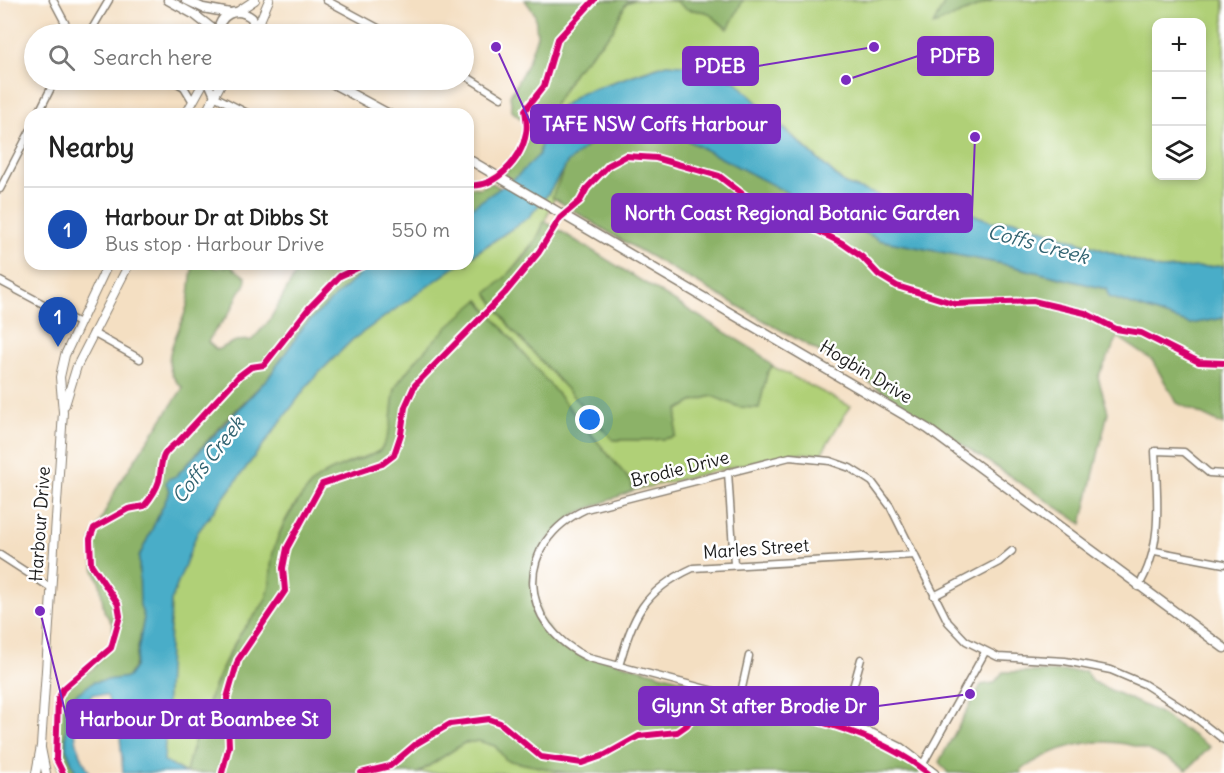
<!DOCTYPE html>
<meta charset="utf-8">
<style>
:root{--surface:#fff;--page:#f2f2f2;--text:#222;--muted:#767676;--line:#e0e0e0;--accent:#d93025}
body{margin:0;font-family:Delius,sans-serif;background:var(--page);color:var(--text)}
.controls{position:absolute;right:18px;top:18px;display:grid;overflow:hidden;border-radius:12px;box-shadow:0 3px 9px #0003}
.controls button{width:54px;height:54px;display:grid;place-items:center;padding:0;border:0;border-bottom:2px solid var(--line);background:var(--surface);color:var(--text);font:30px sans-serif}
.you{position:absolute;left:590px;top:420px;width:21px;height:21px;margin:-15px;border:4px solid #fff;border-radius:50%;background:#1a73e8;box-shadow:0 0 0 9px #1a73e833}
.badge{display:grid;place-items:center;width:39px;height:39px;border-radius:50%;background:var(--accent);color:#fff;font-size:20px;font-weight:700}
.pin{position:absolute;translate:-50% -50px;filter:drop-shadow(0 2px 3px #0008)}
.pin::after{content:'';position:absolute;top:32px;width:21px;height:18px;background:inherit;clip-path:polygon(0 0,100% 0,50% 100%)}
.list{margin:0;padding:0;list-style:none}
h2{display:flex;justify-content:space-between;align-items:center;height:78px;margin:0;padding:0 24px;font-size:26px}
h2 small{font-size:20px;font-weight:400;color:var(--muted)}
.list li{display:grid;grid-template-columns:39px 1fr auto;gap:18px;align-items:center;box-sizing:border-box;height:84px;padding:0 24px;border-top:2px solid var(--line)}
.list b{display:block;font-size:22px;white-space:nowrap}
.list p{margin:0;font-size:20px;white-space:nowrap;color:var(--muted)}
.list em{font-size:20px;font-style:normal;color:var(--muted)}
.icon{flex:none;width:33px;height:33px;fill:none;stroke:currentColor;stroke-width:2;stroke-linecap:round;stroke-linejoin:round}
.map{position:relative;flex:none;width:1224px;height:773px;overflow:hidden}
.search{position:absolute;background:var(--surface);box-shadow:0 3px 9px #0003;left:24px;top:24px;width:450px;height:66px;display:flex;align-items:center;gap:15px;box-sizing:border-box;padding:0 21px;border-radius:33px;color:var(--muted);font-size:22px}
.panel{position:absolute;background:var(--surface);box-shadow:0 3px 9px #0003;left:24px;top:108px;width:450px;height:162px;border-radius:18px}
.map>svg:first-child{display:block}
.green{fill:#b0d077;stroke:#66764a;stroke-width:1.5;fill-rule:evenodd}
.forest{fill:#8cb268;stroke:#546742;stroke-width:1.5}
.water{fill:#48adc8;stroke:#326472;stroke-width:1.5}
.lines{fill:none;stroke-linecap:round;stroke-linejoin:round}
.minor-casing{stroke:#887e6f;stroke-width:9}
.tertiary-casing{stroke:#887e6f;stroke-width:10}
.secondary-casing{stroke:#887e6f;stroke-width:11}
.minor{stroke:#fff;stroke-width:6}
.tertiary{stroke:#fff;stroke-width:8}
.secondary{stroke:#fff;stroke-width:8}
.cycleway-casing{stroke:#fff;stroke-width:10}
.cycleway{stroke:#d6006c;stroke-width:6}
.labels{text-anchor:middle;stroke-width:5;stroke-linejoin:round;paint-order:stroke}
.street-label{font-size:18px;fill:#1c1c1c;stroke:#fff}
.water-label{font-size:20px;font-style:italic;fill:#326472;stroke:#fff}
.leader{fill:none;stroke:#7b2cbf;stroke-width:2}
.callout-dot{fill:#7b2cbf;stroke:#fff;stroke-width:2}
.callout{fill:#7b2cbf;stroke:#7b2cbf;stroke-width:2}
.callout-label{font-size:20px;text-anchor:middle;font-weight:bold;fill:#fff}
</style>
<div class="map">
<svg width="1224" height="773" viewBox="0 0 1224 773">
<rect width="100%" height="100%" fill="#fff"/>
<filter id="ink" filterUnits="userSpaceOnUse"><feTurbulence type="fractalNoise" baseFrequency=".0167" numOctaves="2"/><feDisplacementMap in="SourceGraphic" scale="12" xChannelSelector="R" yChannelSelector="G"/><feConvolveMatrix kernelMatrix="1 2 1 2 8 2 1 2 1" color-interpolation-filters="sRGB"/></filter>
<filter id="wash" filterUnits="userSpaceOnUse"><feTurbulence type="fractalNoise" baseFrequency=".008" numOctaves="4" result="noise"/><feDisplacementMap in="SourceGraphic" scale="24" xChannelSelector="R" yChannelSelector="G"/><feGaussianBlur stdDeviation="1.35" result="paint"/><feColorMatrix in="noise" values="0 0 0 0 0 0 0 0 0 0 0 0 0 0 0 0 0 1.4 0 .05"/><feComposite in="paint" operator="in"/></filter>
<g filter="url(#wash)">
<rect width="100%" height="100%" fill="#f4dfc2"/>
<!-- green -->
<g class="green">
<path d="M634 0 676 1 686 9 707 12 727 29 743 0H946L934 24 993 0H1224V266L1160 269 1014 220 993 222 965 211 901 203 845 184 756 102 707 67 666 64 580 93 545 120 574 72 613 30 626 3ZM1156 22H1202V176H1156Z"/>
<path d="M567 163 543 227 535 241 506 278 487 293 510 327 613 440C631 439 661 442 675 436L678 410 694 401 713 396 739 407 759 408 767 374 772 366 850 406 821 454 791 453 632 491V483L479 300 396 387 393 420 388 438 379 453C326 465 285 499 273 555 269 572 273 587 264 603 256 615 246 625 239 636 218 669 194 735 186 773L164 761 171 601 197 533 311 381 352 340 459 264H468V259L529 217 548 194Z"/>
<polygon points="479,741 495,746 507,760 567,773 418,773 464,743"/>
</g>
<!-- forest -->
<g class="forest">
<path d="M525 0H634L626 3 613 30 574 72 545 120 540 155 513 180 502 174C519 162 529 141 531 120L520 118 512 111 510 96 527 64 537 36 535 14Z"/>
<polygon points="667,0 743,0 728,29 707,12 686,9 676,1"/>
<polygon points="946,0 993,0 933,25"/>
<polygon points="598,137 683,138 879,240 1003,264 1106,289 1109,297 1190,324 1224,318 1224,425 1177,403 1152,360 1118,337 1098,377 1108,412 1082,524 841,364 616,237 552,197 567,163"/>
<polygon points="492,183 501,188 468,210 468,187 480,188"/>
<path d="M544 221 759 353 772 366 767 374 759 408 739 407 712 396 694 401 678 410 675 436C661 442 631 439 613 440L510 327 487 293C509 275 537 250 544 221Z"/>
<path d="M194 264H209L216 268 230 266 246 277 245 286C235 294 238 300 231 310 224 322 214 329 208 342L217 350 236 341 252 340 269 321 301 264H374L362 272 305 326 269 377 223 423 168 486 170 491 139 557 140 605 144 618 134 667 128 677 94 682 66 701V748L76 773H60L57 753 60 698 64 690 94 668 110 645 113 632V625L104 611 100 584 94 570 92 539 118 485 183 388C153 363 180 335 187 306 191 293 189 276 194 264Z"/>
<path d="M479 300 632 483V491L573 515 545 543 534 574 541 619 556 639 571 650 843 723 901 747 920 768 919 773H567L506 760 495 746 479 741 464 743 418 773H186C194 734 218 673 238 638 245 625 258 614 265 601 273 585 269 570 273 553 279 528 294 505 310 486 327 465 375 458 381 449 394 430 390 410 395 389 397 382 404 376 408 370 429 343 452 322 479 300Z"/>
<path d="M1086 671 1091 681 1160 713 1210 747 1187 770C1130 733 1078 732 1021 770L1022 773H948L939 762 981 685 994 683 1003 672Z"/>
</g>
<!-- water -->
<g class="water">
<polygon points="667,64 707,67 737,82 772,118 845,184 901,203 965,211 993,222 1014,220 1159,269 1224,266 1224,318 1190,324 1109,297 1106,289 1003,264 879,240 827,209 809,204 683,138 598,137 567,163 548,194 529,217 468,258 468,210 515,178 539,155 545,120 580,93"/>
<path d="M374 264H459L352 340 311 381 197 533 171 601 164 761 185 773H123L120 736 111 717V708L107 696 93 694C68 723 72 741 90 773H76L66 748V701L94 682 128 677 135 667 144 618 140 605 139 557 170 491 166 483 168 479 176 476 269 377 304 326 362 272Z"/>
</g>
</g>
<g filter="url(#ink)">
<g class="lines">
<defs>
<g id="minor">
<polyline points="53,0 71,34"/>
<polyline points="326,0 389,34"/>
<polyline points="89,34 109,0"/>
<polyline points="464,75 501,98"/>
<polyline points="172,80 184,87 193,102"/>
<polyline points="181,80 190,82 201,80"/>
<polyline points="207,80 214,96 249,114"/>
<polyline points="38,114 55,80"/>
<polyline points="0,189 30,131"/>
<polyline points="0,281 79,323"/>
<polyline points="93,333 140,359"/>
<polyline points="728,472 734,564"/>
<polyline points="1155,551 1224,564"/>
<polyline points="0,555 51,588"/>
<path d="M1138 587C1164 546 1157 497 1155 451L1184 452 1209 473 1224 474"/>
<polyline points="934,596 999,562 1012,551"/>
<path d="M619 666C633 616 643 591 693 568L915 555"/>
<polyline points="740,697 749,656"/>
<polyline points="843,723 861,659"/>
<polyline points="924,762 985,652"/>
<path d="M935 773 901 747 873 733 589 658C517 625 513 543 586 509L790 457 830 461 850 468 872 482 890 506 948 622 966 641 998 657 1065 661 1111 670 1144 684 1191 714 1224 740"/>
</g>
<g id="tertiary">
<polyline points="237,12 255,0"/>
<polyline points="257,28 269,0"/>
<polyline points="186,114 205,80"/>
<polyline points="205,114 223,80"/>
<polyline points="65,405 77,366 129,264"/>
<polyline points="41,748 46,773"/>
<polyline points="36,773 41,746 63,412 60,377 65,355 108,264"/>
</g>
<g id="secondary">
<polyline points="168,0 195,15 218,33"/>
<polyline points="186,0 203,8 230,13"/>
<path d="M218 34C218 15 236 5 252 18L256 34"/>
<polyline points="326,80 389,114"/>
<polyline points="468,159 928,429 1224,648"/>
</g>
</defs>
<!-- minor casing -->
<use href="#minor" class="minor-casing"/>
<!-- tertiary casing -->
<use href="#tertiary" class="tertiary-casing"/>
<!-- secondary casing -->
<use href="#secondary" class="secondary-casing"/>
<!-- minor -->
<use href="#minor" class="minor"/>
<!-- tertiary -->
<use href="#tertiary" class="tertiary"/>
<!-- secondary -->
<use href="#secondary" class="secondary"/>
<defs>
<g id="cycleway">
<path d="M468 185C495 189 522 159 526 133 528 126 526 117 525 110L544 86 558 39 594 0"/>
<path d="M63 773 56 759 58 699 63 689 111 648 120 616 118 604 91 564 90 539 94 528 128 509 144 506C150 499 156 491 159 481 163 461 158 455 179 441L239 376 251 367 264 365 309 308 340 276 366 264"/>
<polyline points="222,773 229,746 227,698 238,660 285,591 283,568 287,548 322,484 382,464 394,455 401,434 405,407 415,385 505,293 539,252 560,218 580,201 587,188 609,165 626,156 656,158 719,176 770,215 816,230 842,243 862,257 879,275 897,286 956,304 1033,301 1085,313 1116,329 1141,333 1199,362 1224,363"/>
<path d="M361 773 390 766 416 744 450 724 489 719 500 723 541 757 582 763 605 755 639 736 677 732 687 725 702 702 713 696C787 714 867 725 928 773"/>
</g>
</defs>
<!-- cycleway casing -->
<use href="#cycleway" class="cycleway-casing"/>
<!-- cycleway -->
<use href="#cycleway" class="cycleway"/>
</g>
</g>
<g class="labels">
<!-- street labels -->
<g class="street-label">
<text transform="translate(866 372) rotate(31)" y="6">Hogbin Drive</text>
<text transform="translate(680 469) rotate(-14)" y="6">Brodie Drive</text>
<text transform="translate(40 524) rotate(-86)" y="6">Harbour Drive</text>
<text transform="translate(756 549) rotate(-4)" y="6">Marles Street</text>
</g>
<!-- water labels -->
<g class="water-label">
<text transform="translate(1038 244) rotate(15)" y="7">Coffs Creek</text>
<text transform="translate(208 460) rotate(-52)" y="7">Coffs Creek</text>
</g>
</g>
<!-- callouts -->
<path class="leader" d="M846 80L918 56M874 47L758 66M496 47L531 124M975 137L972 213M970 694L878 706M40 611L67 719"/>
<g class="callout-dot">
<circle cx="846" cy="80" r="6"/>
<circle cx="874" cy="47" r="6"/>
<circle cx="496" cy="47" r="6"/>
<circle cx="975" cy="137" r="6"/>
<circle cx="970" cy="694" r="6"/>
<circle cx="40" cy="611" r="6"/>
</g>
<g class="callout">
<rect x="918" y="37" width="75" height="38" rx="6"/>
<rect x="683" y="47" width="75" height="38" rx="6"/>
<rect x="531" y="105" width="249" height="38" rx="6"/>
<rect x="612" y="194" width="360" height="38" rx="6"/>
<rect x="639" y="687" width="239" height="38" rx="6"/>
<rect x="67" y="700" width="263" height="38" rx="6"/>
</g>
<g class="callout-label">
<text x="955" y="63">PDFB</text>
<text x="720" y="73">PDEB</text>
<text x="655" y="131">TAFE NSW Coffs Harbour</text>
<text x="792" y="220">North Coast Regional Botanic Garden</text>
<text x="759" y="713">Glynn St after Brodie Dr</text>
<text x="199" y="726">Harbour Dr at Boambee St</text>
</g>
</svg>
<div class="controls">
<button>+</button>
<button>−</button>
<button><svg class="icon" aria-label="layers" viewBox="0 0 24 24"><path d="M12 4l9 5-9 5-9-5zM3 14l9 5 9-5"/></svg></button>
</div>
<div class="you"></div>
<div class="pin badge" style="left:58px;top:347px;background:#1a4fb4">1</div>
<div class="search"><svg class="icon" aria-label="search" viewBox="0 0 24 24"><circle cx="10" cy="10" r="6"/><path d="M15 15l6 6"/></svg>Search here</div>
<section class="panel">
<h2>Nearby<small></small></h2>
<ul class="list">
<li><span class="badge" style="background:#1a4fb4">1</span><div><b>Harbour Dr at Dibbs St</b><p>Bus stop · Harbour Drive</p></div><em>550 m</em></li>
</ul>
</section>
</div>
